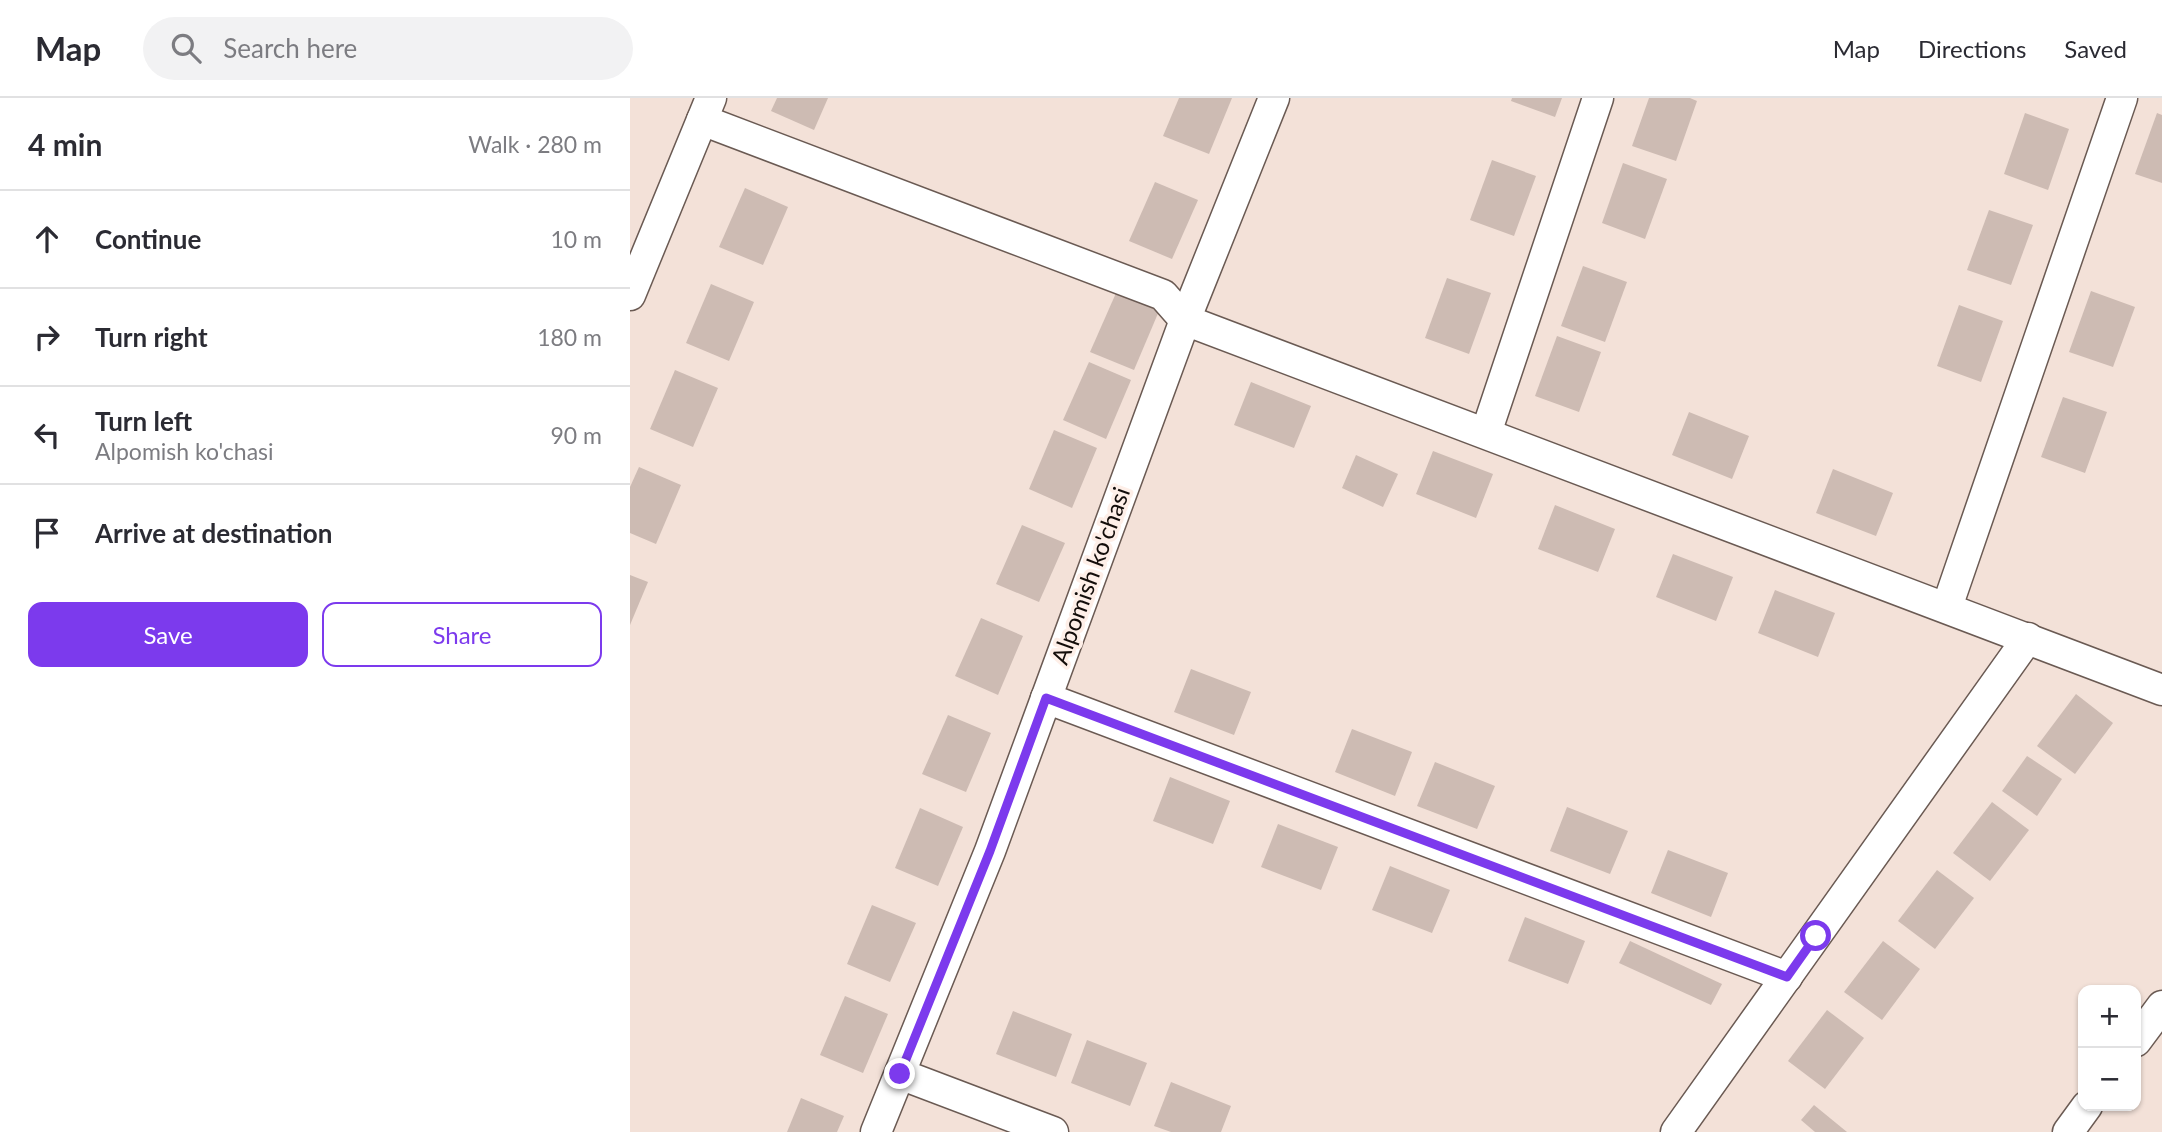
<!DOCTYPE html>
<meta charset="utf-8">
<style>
:root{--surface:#fff;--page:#f2f2f3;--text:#2b2b33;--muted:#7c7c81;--line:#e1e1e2;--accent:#7c3aed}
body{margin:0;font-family:Lato,sans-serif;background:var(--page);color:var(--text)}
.controls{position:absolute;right:21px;bottom:21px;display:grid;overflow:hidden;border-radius:14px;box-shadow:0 2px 5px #0004}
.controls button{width:63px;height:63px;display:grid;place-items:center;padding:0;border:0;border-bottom:2px solid var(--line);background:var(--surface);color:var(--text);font:35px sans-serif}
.stop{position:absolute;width:21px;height:21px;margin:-16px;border:5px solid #7c3aed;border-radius:50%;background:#fff}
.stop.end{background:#7c3aed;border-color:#fff;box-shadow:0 2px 7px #0008}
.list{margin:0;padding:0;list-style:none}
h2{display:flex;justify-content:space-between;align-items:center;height:91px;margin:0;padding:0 28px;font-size:30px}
h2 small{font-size:23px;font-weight:400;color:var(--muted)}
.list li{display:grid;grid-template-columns:46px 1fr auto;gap:21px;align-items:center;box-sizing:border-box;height:98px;padding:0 28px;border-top:2px solid var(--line)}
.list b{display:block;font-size:26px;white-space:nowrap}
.list p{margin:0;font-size:23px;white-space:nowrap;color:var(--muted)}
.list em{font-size:23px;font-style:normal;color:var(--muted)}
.actions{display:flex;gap:14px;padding:21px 28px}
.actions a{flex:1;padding:16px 0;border:2px solid var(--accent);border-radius:14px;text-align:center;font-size:24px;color:var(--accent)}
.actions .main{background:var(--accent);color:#fff}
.icon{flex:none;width:38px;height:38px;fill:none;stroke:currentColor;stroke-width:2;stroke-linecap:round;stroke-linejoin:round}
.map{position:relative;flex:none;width:1532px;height:1034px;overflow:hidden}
header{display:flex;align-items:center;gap:42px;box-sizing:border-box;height:98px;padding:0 35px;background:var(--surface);border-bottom:2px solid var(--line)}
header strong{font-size:33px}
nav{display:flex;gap:38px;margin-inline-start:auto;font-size:24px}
.search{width:490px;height:63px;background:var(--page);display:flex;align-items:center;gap:18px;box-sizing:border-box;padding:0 24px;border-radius:38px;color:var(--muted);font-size:26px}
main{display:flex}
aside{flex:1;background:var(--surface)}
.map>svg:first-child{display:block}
.building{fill:#cdbbb3}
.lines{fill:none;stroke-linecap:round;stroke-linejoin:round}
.minor-casing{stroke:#6a5a53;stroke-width:33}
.minor{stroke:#fff;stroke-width:30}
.route{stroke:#7c3aed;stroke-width:9}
.labels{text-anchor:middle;stroke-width:7;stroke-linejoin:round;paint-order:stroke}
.street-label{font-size:24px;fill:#130d0a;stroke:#feefe8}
</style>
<header>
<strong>Map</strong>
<div class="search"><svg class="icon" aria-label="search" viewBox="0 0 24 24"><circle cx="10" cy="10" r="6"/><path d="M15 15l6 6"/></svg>Search here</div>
<nav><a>Map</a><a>Directions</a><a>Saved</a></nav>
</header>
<main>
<aside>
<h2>4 min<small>Walk · 280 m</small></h2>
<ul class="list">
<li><svg class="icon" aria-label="ahead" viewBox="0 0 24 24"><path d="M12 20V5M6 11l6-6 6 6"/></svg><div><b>Continue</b></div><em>10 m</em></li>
<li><svg class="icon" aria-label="right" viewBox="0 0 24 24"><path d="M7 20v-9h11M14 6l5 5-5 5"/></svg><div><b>Turn right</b></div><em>180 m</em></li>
<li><svg class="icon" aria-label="left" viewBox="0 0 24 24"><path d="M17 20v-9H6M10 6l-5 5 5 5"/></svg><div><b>Turn left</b><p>Alpomish ko'chasi</p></div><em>90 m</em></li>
<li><svg class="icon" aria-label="arrive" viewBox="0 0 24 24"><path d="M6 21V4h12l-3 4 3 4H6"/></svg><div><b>Arrive at destination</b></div></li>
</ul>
<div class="actions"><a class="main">Save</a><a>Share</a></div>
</aside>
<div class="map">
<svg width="1532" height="1034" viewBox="0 0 1532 1034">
<rect width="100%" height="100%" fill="#f3e1d8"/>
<!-- building -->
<g class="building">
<polygon points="147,0 198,0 184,32 141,13"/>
<polygon points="549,0 602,0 579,56 533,38"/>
<polygon points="882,0 932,0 925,19 881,3"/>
<polygon points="1019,0 1060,0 1067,3 1046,63 1002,48"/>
<polygon points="1395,15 1439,31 1418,92 1374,76"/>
<polygon points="1527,15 1532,17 1532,85 1505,76"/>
<polygon points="862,62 906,78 884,138 840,122"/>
<polygon points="993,65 1037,81 1015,141 972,125"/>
<polygon points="525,84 568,102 542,161 499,143"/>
<polygon points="115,90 158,109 133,167 89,149"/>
<polygon points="1359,112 1403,127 1381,187 1337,172"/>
<polygon points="953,168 997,184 975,244 931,228"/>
<polygon points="817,180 861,195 839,256 795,240"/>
<polygon points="81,186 124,204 99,263 56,245"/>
<polygon points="1461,193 1505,209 1483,269 1439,254"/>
<polygon points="486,195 529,213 504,272 460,254"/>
<polygon points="1329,207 1373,223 1351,284 1307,268"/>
<polygon points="927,238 971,254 949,314 905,298"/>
<polygon points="459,264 501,282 476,341 433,322"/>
<polygon points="45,272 88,290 63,349 20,331"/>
<polygon points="621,284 681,308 664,350 604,327"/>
<polygon points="1433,299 1477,314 1455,375 1411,359"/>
<polygon points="1059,314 1119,338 1102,381 1042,357"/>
<polygon points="424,332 467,350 442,410 399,391"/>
<polygon points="803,353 863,376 846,420 786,396"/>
<polygon points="726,357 768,376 753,409 712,390"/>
<polygon points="9,369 51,387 26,446 0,435 0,389"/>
<polygon points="1203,371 1263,395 1246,438 1186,415"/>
<polygon points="925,407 985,431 968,474 908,451"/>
<polygon points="392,427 435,445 409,504 366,486"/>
<polygon points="1043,456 1103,479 1086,523 1026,499"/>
<polygon points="0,477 18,484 0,527"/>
<polygon points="1145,492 1205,515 1188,559 1128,535"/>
<polygon points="351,520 393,538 368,597 325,578"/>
<polygon points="561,571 621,594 604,637 544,614"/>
<polygon points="1446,596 1483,625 1445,676 1407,648"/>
<polygon points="318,617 361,635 336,694 292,676"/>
<polygon points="722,631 782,654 765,698 705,674"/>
<polygon points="1397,658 1432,681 1407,718 1372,693"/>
<polygon points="805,664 865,688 847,731 787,708"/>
<polygon points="540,679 600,703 583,746 523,723"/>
<polygon points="1362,704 1399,732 1360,783 1323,755"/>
<polygon points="937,709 998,733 980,776 920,753"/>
<polygon points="290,710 333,729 308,788 265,770"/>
<polygon points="648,726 708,749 691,792 631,769"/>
<polygon points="1038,752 1098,775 1081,819 1021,795"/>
<polygon points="760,768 820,792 802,835 742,812"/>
<polygon points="1307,772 1344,800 1305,851 1268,823"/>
<polygon points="242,807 286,825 260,884 217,866"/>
<polygon points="895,819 955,843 938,886 878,863"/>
<polygon points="1000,843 1092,886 1081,907 989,865"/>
<polygon points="1253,843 1290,871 1252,922 1214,894"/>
<polygon points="215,898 258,916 233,975 190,957"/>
<polygon points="1197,912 1234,940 1195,991 1158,963"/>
<polygon points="383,913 442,936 426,979 366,956"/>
<polygon points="457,942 517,965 500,1008 441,985"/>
<polygon points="541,984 601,1008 591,1034 541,1034 524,1028"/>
<polygon points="171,1000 214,1018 207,1034 157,1034"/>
<polygon points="1184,1007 1217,1034 1185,1034 1171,1022"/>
</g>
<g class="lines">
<defs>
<g id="minor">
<polyline points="72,22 533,197 555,222 1532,592"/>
<polyline points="0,197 81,0"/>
<polyline points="856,335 968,0"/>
<polyline points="1317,509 1492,0"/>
<polyline points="416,600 1157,879"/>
<polyline points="1506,943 1532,908"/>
<polyline points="270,976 423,1034"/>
<polyline points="246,1034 360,753 555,222 644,0"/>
<polyline points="1046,1034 1398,540"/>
<polyline points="1438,1034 1457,1008"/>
</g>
</defs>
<!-- minor casing -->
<use href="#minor" class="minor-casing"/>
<!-- minor -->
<use href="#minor" class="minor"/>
</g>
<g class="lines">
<!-- route -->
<polyline class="route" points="270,976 360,753 416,600 1157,879 1186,838"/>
</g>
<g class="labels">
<!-- street labels -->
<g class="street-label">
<text transform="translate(461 478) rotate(-70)" y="8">Alpomish ko'chasi</text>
</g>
</g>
</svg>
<div class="controls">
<button>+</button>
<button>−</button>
</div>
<div class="stop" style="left:1186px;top:838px"></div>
<div class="stop end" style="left:270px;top:976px"></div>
</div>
</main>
